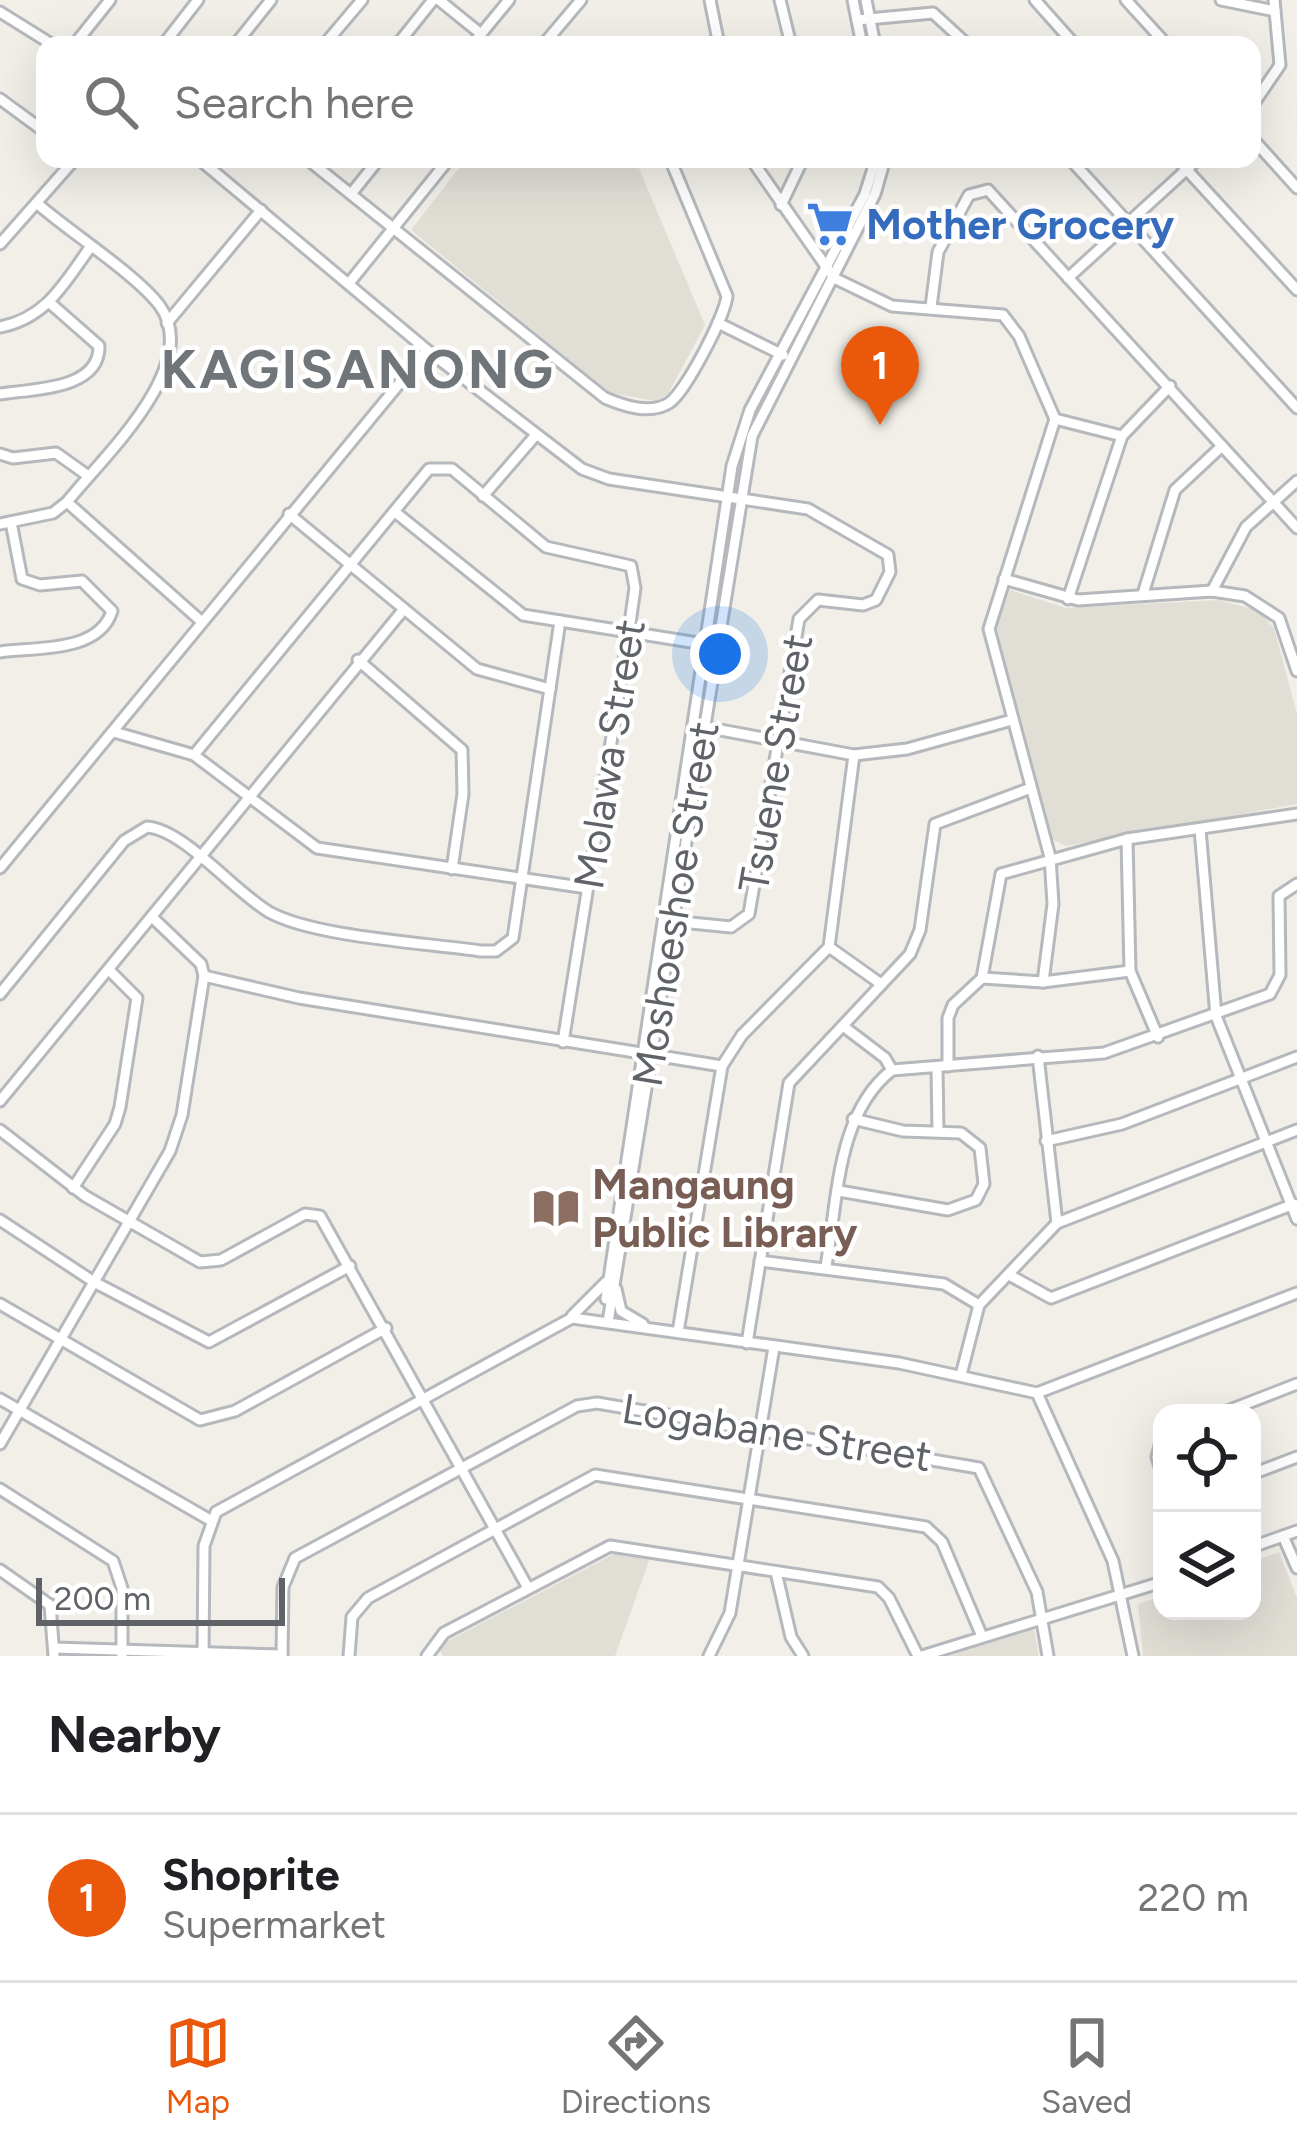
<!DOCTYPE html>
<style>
:root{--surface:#fff;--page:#f6f6f6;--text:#202124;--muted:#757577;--line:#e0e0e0;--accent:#ea580c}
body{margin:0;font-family:Figtree,sans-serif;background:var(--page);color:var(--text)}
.controls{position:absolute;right:36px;bottom:36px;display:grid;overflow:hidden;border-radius:24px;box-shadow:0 12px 48px #0002}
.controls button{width:108px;height:108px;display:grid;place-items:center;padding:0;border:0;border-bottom:3px solid var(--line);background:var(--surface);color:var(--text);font:60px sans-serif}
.scale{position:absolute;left:36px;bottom:30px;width:249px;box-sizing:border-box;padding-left:12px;border:6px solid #5f6368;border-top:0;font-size:33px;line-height:42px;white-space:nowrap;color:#5f6368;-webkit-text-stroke:9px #fff;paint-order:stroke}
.you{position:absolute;left:720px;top:654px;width:42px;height:42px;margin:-30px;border:9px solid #fff;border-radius:50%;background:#1a73e8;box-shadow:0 0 0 18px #1a73e833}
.badge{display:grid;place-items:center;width:78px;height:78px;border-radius:50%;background:var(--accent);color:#fff;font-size:39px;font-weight:700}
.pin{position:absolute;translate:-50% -99px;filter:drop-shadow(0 3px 6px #0008)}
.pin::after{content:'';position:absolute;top:63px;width:42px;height:36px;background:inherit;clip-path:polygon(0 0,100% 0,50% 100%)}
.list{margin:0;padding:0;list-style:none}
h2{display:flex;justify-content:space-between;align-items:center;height:156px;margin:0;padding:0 48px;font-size:51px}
h2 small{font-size:39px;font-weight:400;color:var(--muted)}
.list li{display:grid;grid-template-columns:78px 1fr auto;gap:36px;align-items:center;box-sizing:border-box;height:168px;padding:0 48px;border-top:3px solid var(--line)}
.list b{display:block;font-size:45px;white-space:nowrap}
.list p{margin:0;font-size:39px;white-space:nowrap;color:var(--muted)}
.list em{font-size:39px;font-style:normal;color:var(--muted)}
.icon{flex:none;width:66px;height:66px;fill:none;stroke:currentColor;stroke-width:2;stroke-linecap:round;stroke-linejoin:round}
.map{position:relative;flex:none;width:1297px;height:1656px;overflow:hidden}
.search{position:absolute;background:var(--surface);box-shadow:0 12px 48px #0002;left:36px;right:36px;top:36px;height:132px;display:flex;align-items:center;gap:30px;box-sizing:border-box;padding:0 42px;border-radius:24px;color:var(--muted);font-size:45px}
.sheet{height:324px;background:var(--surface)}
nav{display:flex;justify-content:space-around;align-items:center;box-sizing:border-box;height:168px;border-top:3px solid var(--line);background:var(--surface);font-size:33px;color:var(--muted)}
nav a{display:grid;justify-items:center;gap:6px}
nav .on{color:var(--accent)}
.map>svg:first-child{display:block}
.education{fill:#e1ded6}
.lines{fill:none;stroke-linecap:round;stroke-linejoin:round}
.minor-casing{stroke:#b5b8bc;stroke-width:15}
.minor{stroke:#fff;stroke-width:9}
.labels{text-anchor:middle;stroke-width:9;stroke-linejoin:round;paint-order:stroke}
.shop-label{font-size:42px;font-weight:bold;fill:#366cbe;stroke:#fff;text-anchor:start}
.street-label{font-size:42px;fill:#5f6368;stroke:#fff}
.education-label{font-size:42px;font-weight:bold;fill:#785e54;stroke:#fff;text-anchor:start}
.district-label{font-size:54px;font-weight:bold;letter-spacing:3px;fill:#70757a;stroke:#fff}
</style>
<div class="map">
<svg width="1297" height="1656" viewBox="0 0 1297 1656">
<rect width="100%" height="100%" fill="#f1efe8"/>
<!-- education -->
<g class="education">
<polygon points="466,159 635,159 705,325 668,394 656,401 610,393 411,230"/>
<polygon points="1010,590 1066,608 1218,600 1257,610 1274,628 1297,714 1297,804 1066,846 1053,840 996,627"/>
<polygon points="1279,1552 1297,1598 1297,1656 1143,1656 1138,1604 1162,1596 1162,1611 1252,1611 1252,1562"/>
<polygon points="614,1554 650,1558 615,1656 443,1656 438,1646"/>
<polygon points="1034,1629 1039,1656 949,1656"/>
</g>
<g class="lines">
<defs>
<g id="minor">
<polyline points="439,0 481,34"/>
<polyline points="710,0 719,45"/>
<polyline points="780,0 791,45"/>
<polyline points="853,0 862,45"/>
<polyline points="866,0 875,45"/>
<polyline points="1035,0 1075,45"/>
<polyline points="1126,0 1167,45"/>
<polyline points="1221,0 1275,11"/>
<polyline points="0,12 53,45"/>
<polyline points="857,20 933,13 968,45"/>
<polyline points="74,45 110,0"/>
<polyline points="163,45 198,0"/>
<polyline points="235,45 271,0"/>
<polyline points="324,45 362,0"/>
<polyline points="397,45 433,0"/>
<polyline points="472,45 509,0"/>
<polyline points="543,45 581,0"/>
<polyline points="0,99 45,132"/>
<polyline points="1252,106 1280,65 1274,0"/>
<polyline points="1252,138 1297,188"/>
<polyline points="199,159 427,350 582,469 609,479 808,509 888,555 890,572 876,600 863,605 818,600 799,619 749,914 731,927 671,921"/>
<path d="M307 159 605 398C624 406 650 415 669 403 685 393 725 316 727 296L670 159"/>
<polyline points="751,159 834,278 892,306 1003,315 1019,336 1055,419"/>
<polyline points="1070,159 1297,408"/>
<polyline points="1177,159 1297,290"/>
<polyline points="351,194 379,159"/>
<polyline points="781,205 803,159"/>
<polyline points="0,244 75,159"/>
<polyline points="1068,278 1198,159"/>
<polyline points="350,282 449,159"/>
<polyline points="931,307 938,252 969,195 988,190 1297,528"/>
<polyline points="167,323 261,210"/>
<polyline points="718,323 783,355"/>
<path d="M0 327C46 318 63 285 89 249"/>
<path d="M0 394C32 389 100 390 99 346L50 303"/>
<polyline points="1055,419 1122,436"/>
<polyline points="0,454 13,458 56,453 87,475"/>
<polyline points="483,496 535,436"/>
<polyline points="67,502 202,622"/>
<polyline points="395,512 523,615 710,645"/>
<polyline points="289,514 477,669 550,689"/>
<path d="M0 524 53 513 67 502C102 458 203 366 160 306 137 275 71 233 39 205"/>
<polyline points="1004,579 1078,600 1212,591 1245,596 1279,618 1297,671"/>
<polyline points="1212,591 1246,527 1297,481"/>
<polyline points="1143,594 1175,490 1222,446"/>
<polyline points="1068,599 1122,436 1170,386"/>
<path d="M0 652C36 647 99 653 112 611L82 581 40 585 22 579 11 522"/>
<polyline points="358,660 462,750 463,794 452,869"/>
<polyline points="699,726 854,755 907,749 1012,720"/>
<polyline points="114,732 194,755 317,848 587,888"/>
<polyline points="194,755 429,469 452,469 546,547 631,566 635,588 629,630 563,1042"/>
<polyline points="1200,829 1216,1016 1297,1219"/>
<polyline points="1127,839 1130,971 1158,1037"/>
<polyline points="0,868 427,350"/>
<polyline points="829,947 881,984"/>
<polyline points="204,976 299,998 722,1066"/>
<polyline points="982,978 1043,982 1130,971"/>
<polyline points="1043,982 1053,904 1050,857 989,629 1055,419"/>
<path d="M0 994 124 841 147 827C183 829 235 892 269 912 314 937 426 943 481 951H496L513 938 560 621"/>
<polyline points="843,1026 885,1058 892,1070"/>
<polyline points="1038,1056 1057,1223"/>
<polyline points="948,1066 948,1018 953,1005 982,978 1001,874 1127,839 1297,814"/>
<polyline points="937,1068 938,1131"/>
<polyline points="0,1101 404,609"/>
<polyline points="0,1130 85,1196 200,1262 221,1260 305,1214 320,1216 528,1588"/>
<polyline points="1046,1141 1122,1124 1297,1057"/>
<polyline points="73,1188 115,1124 120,1107 137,998 109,970"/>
<polyline points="839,1191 948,1210 976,1200 984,1184 980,1148 961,1133 903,1131 853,1119"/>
<polyline points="0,1220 94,1282 209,1342 350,1266"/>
<polyline points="760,1261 944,1284 979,1305"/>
<path d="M826 1266C838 1200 836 1114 892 1070L1104 1053 1270 994 1280 975 1279 896 1297 884"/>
<polyline points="1011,1276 1051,1298 1294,1204"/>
<polyline points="616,1289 621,1311 643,1324"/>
<polyline points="606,1299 732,466 750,410 865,194 876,159"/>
<polyline points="0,1304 200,1420 235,1411 386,1328"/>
<polyline points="572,1316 606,1282"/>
<polyline points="608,1322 752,436 875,194 885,159"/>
<polyline points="678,1332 722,1066 742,1035 829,947 854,755"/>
<polyline points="747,1343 789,1083 910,954 920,930 935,824 1031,788"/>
<polyline points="961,1375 979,1305 1057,1223 1297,1130"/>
<polyline points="1037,1393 1297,1293"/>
<polyline points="0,1399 210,1520"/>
<polyline points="1222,1413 1297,1384"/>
<polyline points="1162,1438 1157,1457 1162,1473"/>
<polyline points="0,1444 170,1151 182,1115 204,976 201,964 153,918"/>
<polyline points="1252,1474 1297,1457"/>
<polyline points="0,1489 113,1561 122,1588 122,1656"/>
<polyline points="1283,1536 1297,1568"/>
<polyline points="1252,1547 1297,1531"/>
<polyline points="0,1570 50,1605 54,1656"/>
<polyline points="776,1572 791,1637 803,1656"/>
<polyline points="54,1648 282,1655"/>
<polyline points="203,1656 204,1546 216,1512 572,1318 899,1363 1037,1393 1113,1561 1133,1656"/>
<polyline points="282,1656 283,1587 295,1558 577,1406 597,1403 979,1468 1037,1592 1048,1656"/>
<polyline points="349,1656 352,1617 368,1598 595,1475 926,1527 942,1542 981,1634"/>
<polyline points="427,1656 444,1633 610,1546 878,1587 889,1598 918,1656"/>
<polyline points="709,1656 730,1613 774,1347"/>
<polyline points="922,1656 1162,1582"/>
</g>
</defs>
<!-- minor casing -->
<use href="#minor" class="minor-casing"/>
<!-- minor -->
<use href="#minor" class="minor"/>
</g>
<!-- icons -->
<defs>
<symbol id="supermarket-bare" viewBox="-9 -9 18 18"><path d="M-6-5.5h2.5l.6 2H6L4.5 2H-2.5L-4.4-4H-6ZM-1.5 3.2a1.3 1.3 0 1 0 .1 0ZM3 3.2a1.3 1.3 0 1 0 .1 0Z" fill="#3f7fe0" stroke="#fff" stroke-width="2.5" paint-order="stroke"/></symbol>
<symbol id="library-bare" viewBox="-9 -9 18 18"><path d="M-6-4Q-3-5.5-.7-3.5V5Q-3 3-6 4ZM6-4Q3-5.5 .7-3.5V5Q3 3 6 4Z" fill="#8d6e63" stroke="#fff" stroke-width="2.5" paint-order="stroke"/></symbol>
</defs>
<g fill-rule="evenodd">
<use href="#supermarket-bare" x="797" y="191" width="66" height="66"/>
<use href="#library-bare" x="523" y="1175" width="66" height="66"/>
</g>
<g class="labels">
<!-- shop labels -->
<g class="shop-label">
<text x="866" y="239">Mother Grocery</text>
</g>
<!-- street labels -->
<g class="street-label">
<text transform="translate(609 754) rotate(-81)" y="15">Molawa Street</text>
<text transform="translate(775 763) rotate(-80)" y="15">Tsuene Street</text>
<text transform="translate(675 904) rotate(-81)" y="15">Moshoeshoe Street</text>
<text transform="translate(777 1432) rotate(9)" y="15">Logabane Street</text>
</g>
<!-- education labels -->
<g class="education-label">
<text x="592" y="1199">Mangaung<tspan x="592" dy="48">Public Library</tspan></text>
</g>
<!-- district labels -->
<g class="district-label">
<text x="358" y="388">KAGISANONG</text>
</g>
</g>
</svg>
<div class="controls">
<button><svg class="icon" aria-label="locate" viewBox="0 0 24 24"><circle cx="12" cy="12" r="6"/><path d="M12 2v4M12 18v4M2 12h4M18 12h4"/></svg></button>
<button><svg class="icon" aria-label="layers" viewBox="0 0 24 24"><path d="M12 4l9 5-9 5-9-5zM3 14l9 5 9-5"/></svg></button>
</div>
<div class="scale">200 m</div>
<div class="you"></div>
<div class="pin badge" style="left:880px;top:425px">1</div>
<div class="search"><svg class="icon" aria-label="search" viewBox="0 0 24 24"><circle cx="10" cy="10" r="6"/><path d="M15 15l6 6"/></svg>Search here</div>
</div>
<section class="sheet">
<h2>Nearby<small></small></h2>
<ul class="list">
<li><span class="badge">1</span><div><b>Shoprite</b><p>Supermarket</p></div><em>220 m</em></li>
</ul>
</section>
<nav>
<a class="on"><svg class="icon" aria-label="map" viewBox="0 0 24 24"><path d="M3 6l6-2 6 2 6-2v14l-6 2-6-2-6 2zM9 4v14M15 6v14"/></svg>Map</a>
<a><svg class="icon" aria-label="directions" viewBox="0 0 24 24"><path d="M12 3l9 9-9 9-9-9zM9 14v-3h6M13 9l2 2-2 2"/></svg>Directions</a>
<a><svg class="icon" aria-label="saved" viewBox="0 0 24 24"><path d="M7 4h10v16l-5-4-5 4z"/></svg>Saved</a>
</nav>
